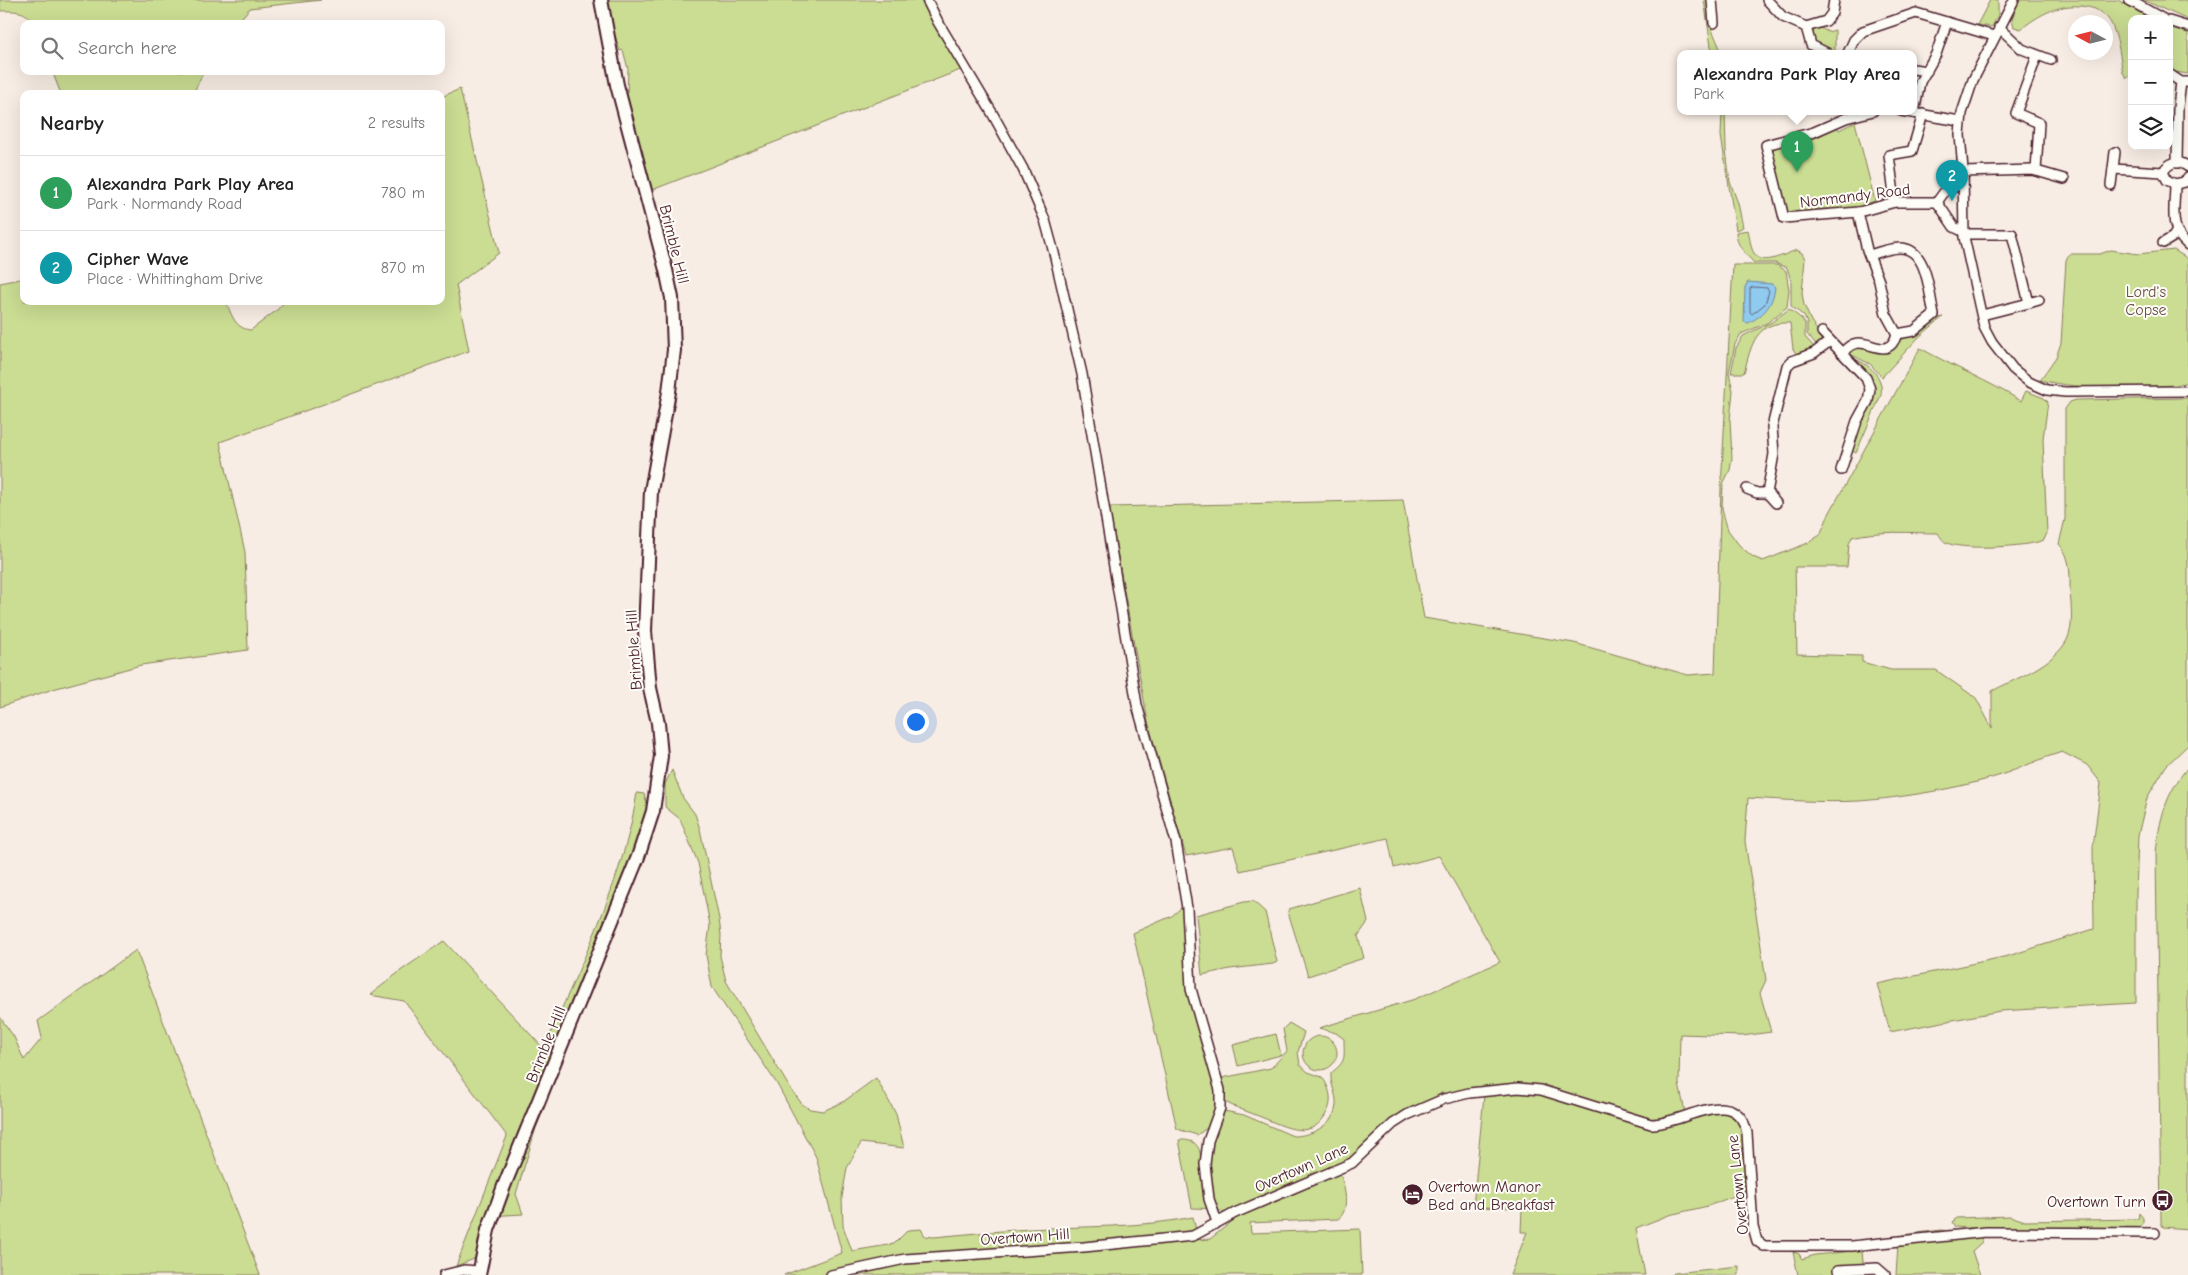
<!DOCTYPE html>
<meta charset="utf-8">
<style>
:root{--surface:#fff;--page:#f2f2f2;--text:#222;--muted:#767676;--line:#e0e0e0;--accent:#db2777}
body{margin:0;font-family:"Comic Neue",sans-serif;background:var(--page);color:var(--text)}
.controls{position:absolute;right:15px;top:15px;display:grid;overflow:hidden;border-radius:10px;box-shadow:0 5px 20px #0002}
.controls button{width:45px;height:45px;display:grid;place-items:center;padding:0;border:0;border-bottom:1px solid var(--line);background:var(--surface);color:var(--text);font:25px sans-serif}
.compass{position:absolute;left:2068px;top:15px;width:45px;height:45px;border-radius:50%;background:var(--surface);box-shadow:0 5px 20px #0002;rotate:277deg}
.you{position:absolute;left:915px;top:721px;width:18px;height:18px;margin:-12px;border:4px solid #fff;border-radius:50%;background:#1a73e8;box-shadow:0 0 0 8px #1a73e833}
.badge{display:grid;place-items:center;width:32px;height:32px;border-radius:50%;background:var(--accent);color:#fff;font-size:16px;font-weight:700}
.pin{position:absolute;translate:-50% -41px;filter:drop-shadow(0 1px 2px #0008)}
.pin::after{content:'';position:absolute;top:26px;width:18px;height:15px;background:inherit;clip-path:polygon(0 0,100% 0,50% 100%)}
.popup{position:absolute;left:1677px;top:50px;width:240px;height:65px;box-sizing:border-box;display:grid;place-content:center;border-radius:10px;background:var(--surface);filter:drop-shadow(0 1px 4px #0005);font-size:16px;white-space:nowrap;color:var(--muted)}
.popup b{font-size:19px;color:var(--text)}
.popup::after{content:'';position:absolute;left:50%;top:100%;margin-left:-10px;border:10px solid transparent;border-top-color:var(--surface)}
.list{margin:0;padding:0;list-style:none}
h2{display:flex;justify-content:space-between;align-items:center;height:65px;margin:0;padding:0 20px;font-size:21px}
h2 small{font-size:16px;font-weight:400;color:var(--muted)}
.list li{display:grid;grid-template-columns:32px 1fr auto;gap:15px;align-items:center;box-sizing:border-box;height:75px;padding:0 20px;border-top:1px solid var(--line)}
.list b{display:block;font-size:19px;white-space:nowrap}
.list p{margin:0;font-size:16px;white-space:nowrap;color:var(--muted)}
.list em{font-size:16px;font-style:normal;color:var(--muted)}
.icon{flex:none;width:28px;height:28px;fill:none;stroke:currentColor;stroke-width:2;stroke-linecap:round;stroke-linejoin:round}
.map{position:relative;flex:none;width:2188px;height:1275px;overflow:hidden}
.search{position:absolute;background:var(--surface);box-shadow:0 5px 20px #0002;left:20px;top:20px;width:425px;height:55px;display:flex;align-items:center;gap:12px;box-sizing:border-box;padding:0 18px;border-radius:10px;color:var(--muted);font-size:19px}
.panel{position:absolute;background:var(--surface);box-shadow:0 5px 20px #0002;left:20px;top:90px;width:425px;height:215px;border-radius:10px}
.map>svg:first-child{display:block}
.green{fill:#cadd92;stroke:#8a7e5e}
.water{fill:#8fcaef;stroke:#7386a1}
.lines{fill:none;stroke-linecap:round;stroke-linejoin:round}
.shore{stroke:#666379;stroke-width:1}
.street-casing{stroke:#4a1f2b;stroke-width:12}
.secondary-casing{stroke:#4a1f2b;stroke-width:16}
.street{stroke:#fdfcf7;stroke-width:9}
.secondary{stroke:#fdfcf7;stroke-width:12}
.labels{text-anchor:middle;stroke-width:4;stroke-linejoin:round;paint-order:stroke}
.street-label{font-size:16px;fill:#4a1f2b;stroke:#fdfcf7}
.park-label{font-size:16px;fill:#6a4e45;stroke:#fdfcf7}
.poi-label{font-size:16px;fill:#4a1f2b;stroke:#fdfcf7;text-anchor:start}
</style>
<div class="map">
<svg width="2188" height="1275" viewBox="0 0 2188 1275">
<rect width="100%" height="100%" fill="#f8ede4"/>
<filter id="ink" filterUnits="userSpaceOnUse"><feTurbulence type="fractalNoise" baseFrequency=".02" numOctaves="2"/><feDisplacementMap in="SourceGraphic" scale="10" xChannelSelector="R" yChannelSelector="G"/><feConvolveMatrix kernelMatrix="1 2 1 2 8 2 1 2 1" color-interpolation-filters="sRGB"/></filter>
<g filter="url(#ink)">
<!-- green -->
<g class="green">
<path d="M0 0H321L250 8 236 24H33C27 9 13 11 0 11Z"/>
<polygon points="607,0 921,0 940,36 963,69 652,190 627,96 628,69 623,50 620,51 609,19"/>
<polygon points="1704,0 1709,0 1710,25 1722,53 1712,53"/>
<polygon points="1990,0 1998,0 1998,15 1992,27 1977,25"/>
<path d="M2019 0H2118L2150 19H2132V75L2127 78 2123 73C2120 58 2119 42 2113 28 2110 18 2103 14 2095 9 2067 0 2044 11 2021 29L2014 27 2012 19Z"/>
<polygon points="2143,0 2188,0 2188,20"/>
<polygon points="2169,27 2188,33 2188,74 2169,71"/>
<polygon points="1821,28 1828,32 1835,30 1835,52 1813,44 1813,29"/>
<polygon points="52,71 204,71 193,94 61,94"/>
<path d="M460 89 499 253 456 285 469 351 220 442 245 552 248 650 141 665 53 689 0 707V283L24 278V301H226C231 314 235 329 251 330L277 310 285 301H441V97Z"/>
<polygon points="1722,111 1725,111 1726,150 1730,182 1738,203 1743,227 1736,230 1721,136"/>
<path d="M1855 122 1875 201C1863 205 1849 213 1834 210 1828 209 1822 208 1815 210 1806 212 1798 215 1788 212L1772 155 1774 148 1794 141C1807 146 1825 132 1837 127L1839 130Z"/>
<path d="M1748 230C1750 237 1750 247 1754 253 1762 268 1786 253 1797 250L1802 253 1805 259 1802 293 1804 305 1811 321 1822 338 1818 348 1807 334V323L1804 316 1791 306V281L1787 268 1775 263H1754C1746 254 1736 246 1736 232Z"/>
<path d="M2111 250 2138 254 2174 250 2188 259V382L2176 385C2130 387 2085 391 2040 380L2056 357 2061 343 2066 260 2069 254H2100Z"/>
<path d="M1733 265H1777L1786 271 1789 290 1787 307 1767 323 1741 334 1735 344 1729 372 1733 391 1730 420 1732 458 1730 470 1723 484 1722 508 1725 520 1728 530 1739 545 1753 557 1763 561 1808 543 1820 535 1829 514 1920 348C1954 367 1988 381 2021 401L2026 391 2044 398 2048 402 2043 439 2047 533 2044 540C2028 547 1959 551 1945 542 1943 541 1940 536 1938 533 1909 533 1880 530 1852 537L1849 544 1847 567H1795L1797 654 1862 656V662L1891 670H1936L1976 698 1992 728V691C2015 679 2055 664 2067 640 2074 626 2071 606 2070 591 2070 574 2071 557 2059 544L2065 519V409L2070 402 2076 400 2188 398V745L2166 766 2147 798 2138 835 2136 895V1003L2000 1011 1890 1032 1877 984 2008 956 2094 929 2093 847 2101 783 2087 765 2062 752C2041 758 2022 768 2001 775 1962 788 1901 798 1859 801 1822 803 1785 800 1748 798L1745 841 1766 980 1760 993 1771 1032 1742 1036 1680 1034 1679 1084 1685 1112 1655 1120 1724 1111C1732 1113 1739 1116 1742 1125 1748 1140 1747 1176 1744 1192L1708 1206 1669 1215 1636 1228 1645 1275H1510L1527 1232H1521L1522 1208 1473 1207 1484 1095 1441 1093 1435 1098 1402 1112 1357 1154 1338 1165C1342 1180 1353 1208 1338 1219L1250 1223 1251 1233 1360 1229 1362 1275H784L842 1253 816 1157 777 1084 712 987 706 955 710 925 698 863 680 819 665 807V784L672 770 683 798 695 814 700 829 719 919 721 935 720 956 726 981 788 1085 802 1104 810 1109 823 1111 843 1102 876 1078 896 1114 904 1148 861 1143 847 1168 842 1197 843 1226 852 1251 894 1244 908 1230 921 1229 925 1236 934 1237C966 1234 998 1231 1029 1229 1085 1226 1139 1228 1193 1217L1196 1230 1177 1241 1210 1239 1235 1219 1217 1209 1192 1208 1179 1140C1203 1139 1200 1153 1202 1173L1210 1143 1224 1111 1244 1115 1293 1136C1313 1136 1338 1123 1336 1100 1335 1091 1330 1083 1331 1073 1347 1061 1344 1058 1344 1039L1336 1033 1319 1028 1415 999 1500 962 1439 856 1394 868 1388 838 1240 871 1233 847 1186 856 1148 722 1109 507 1403 500 1424 618 1574 643 1688 675 1715 673 1721 488Z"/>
<path d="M1789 309 1802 319 1805 324V337L1816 349 1797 355 1793 349 1790 323C1755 321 1751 346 1744 373H1731L1736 348 1743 336 1772 322Z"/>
<polygon points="1943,317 1919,337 1882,377 1870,364 1848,353 1850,350 1858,347 1884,352 1900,338 1913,336 1930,321"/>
<path d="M1852 358C1869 364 1884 376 1881 395L1856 453 1852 451 1861 423 1872 396Z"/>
<path d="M2188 767V1229L2163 1227 2161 1222 2156 853C2159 820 2166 793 2188 767Z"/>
<path d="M637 793 644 794 648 806 623 881 548 1067V1099L536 1128 516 1194 523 1214 489 1216 474 1259 456 1266 507 1136 404 1001 370 995 403 969 444 941 544 1049C579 967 623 883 637 793Z"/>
<polygon points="1360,888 1368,922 1358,936 1364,958 1308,976 1288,912 1289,909"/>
<polygon points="1253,901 1265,912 1277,962 1273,964 1230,969 1202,975 1196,915 1244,902"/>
<polygon points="1183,906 1187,951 1216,1081 1216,1107 1213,1118 1207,1128 1197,1135 1177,1129 1133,933 1172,916"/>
<polygon points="136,950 260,1275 0,1275 0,1017 14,1037 24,1060 42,1038 38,1021"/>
<path d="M1289 1023 1304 1032 1298 1052 1300 1065 1308 1072 1322 1077C1329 1086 1333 1099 1328 1110 1313 1143 1286 1127 1261 1117 1249 1112 1236 1108 1225 1102L1222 1078 1271 1068 1287 1051 1283 1029Z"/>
<polygon points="1276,1034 1281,1055 1238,1066 1233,1045"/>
<circle cx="1320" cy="1053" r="17"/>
<polygon points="2139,1213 2143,1218 2143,1224 2137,1228 2125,1229 1967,1228 1955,1227 1952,1222 1956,1218 2010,1216 2025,1221 2138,1219"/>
<polygon points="1941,1230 1982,1236 1982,1242 1972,1251 1980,1275 1896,1275 1898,1245 1902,1235"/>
<polygon points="1862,1250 1864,1275 1798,1275 1793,1252 1799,1254 1802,1259 1815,1255"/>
<polygon points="1739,1266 1739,1275 1672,1275 1674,1273"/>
</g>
<!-- water -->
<path class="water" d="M1748 282 1772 284 1775 287C1773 304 1765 315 1748 323L1744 322 1745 287Z"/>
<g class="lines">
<!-- shore -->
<polygon class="shore" points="1753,287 1767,288 1769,291 1765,304 1752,314 1750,312 1750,289"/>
<defs>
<g id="street">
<polyline points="927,0 938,22 991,111 1023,169 1045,220 1054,253 1082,374 1137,705 1176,842 1187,908 1191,989 1220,1090 1220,1108 1208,1141 1205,1164 1209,1199 1217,1222"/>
<polyline points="1712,0 1714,23"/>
<polyline points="1767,0 1783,17 1806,27 1811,45 1827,53"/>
<polyline points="2014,0 1973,80 1962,113 1960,135 1963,170 1964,237 1984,327 1992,342 2013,369 2029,382 2047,390 2065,392 2188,391"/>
<polyline points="2129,0 2163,19"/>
<polyline points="2169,21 2188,27"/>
<polyline points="1806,27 1826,21 1832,13 1834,0"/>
<polyline points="1999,27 2022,49 2051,60"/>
<polyline points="1848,53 1854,40 1863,31 1916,13 1994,36"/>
<polyline points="1913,69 1927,71"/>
<polyline points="2169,74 2181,82 2188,82"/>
<polyline points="1873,111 1846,118 1814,132 1766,145 1784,218 1859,212 1895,202 1937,202 1945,191 1963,183"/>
<polyline points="1901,111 1960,121"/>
<polyline points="1914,113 1920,82 1936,54 1947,22"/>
<polyline points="2177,163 2178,107 2181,82"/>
<path d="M2188 167C2179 159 2169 162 2163 172L2167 180 2175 184 2185 182 2188 178"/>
<polyline points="2113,169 2163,172"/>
<polyline points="2036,171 2039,123 2016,113 2037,56"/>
<polyline points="1963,172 2033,170 2064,179"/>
<path d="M2175 184C2175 208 2168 229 2188 245"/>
<polyline points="2111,185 2115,152"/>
<polyline points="1895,202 1889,155 1912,151 1923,114"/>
<polyline points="1937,202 1954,227 1964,232"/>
<polyline points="1964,234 2012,234 2029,303 1982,315"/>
<polyline points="2163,243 2173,237 2176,232"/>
<path d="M1870 255C1879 252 1890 248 1900 248 1928 248 1929 294 1934 315L1914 331 1897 334"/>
<polyline points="2029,303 2039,300"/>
<path d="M1822 332 1842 353C1846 349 1851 343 1859 343 1874 343 1889 359 1897 334L1886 314 1879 281 1867 250 1858 212"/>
<polyline points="1841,470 1857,421 1868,401 1870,389 1866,378 1842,353"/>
<polyline points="1747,489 1757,493 1767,493 1776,503"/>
<polyline points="1767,493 1774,454 1772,427 1787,366 1792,361 1814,353 1830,341"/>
<polyline points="1838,1270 1877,1268 1885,1275"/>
<polyline points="444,1275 464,1270 479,1271"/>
<path d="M831 1275 905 1259 1084 1247 1193 1236 1235 1213 1352 1163 1393 1124 1407 1115 1444 1099 1469 1093 1518 1088 1541 1090 1651 1124C1682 1125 1736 1082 1747 1133L1753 1227 1757 1241 1764 1246H1852L1986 1232 2155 1233"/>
</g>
<polyline id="secondary" points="479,1275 488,1230 504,1186 638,857 653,811 661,756 658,723 650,688 645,631 651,491 669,392 674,350 672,298 666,270 617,85 601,0"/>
</defs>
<!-- street casing -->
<use href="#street" class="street-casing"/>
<!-- secondary casing -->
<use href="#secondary" class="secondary-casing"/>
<!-- street -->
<use href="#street" class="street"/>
<!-- secondary -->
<use href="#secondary" class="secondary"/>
</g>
</g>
<!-- icons -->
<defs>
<symbol id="hotel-disc" viewBox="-11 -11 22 22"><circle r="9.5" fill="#4a1f2b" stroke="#fdfcf7"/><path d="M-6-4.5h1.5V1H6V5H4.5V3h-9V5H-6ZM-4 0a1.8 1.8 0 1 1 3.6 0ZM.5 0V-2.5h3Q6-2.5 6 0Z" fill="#fff"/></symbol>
<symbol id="bus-disc" viewBox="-11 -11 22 22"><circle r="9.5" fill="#4a1f2b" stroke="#fdfcf7"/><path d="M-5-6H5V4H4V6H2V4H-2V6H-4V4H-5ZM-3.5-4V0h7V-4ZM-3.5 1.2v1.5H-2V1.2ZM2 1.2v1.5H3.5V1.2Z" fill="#fff"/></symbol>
</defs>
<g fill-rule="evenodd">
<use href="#hotel-disc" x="1400" y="1182" width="25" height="25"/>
<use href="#bus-disc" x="2150" y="1188" width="25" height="25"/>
</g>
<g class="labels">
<!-- street labels -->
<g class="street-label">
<text transform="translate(1855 195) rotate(-7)" y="6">Normandy Road</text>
<text transform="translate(675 244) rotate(76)" y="6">Brimble Hill</text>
<text transform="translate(633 650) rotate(-94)" y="6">Brimble Hill</text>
<text transform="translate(545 1044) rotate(-68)" y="6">Brimble Hill</text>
<text transform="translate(1301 1167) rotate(-24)" y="6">Overtown Lane</text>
<text transform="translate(1737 1185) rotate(-96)" y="6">Overtown Lane</text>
<text transform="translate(1025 1236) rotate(-4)" y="6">Overtown Hill</text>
</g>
<!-- park labels -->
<g class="park-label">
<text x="2146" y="297">Lord's<tspan x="2146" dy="18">Copse</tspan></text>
</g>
<!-- poi labels -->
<g class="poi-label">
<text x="1428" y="1192">Overtown Manor<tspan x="1428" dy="18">Bed and Breakfast</tspan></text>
<text x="2146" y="1207" text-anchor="end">Overtown Turn</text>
</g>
</g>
</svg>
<div class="controls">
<button>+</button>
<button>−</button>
<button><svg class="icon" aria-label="layers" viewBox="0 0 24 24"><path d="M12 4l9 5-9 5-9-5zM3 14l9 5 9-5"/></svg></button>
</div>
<svg class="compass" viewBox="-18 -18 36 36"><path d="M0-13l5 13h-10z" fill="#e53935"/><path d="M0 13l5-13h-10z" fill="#767676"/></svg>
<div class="you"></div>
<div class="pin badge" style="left:1797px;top:172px;background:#2e9e5b">1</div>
<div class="popup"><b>Alexandra Park Play Area</b>Park</div>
<div class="pin badge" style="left:1952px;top:201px;background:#0f9aa8">2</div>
<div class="search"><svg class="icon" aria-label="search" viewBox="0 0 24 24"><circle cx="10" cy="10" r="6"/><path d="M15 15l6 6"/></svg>Search here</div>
<section class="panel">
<h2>Nearby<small>2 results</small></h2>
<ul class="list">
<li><span class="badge" style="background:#2e9e5b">1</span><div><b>Alexandra Park Play Area</b><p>Park · Normandy Road</p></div><em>780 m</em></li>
<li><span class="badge" style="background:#0f9aa8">2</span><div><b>Cipher Wave</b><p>Place · Whittingham Drive</p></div><em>870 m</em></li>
</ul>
</section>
</div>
